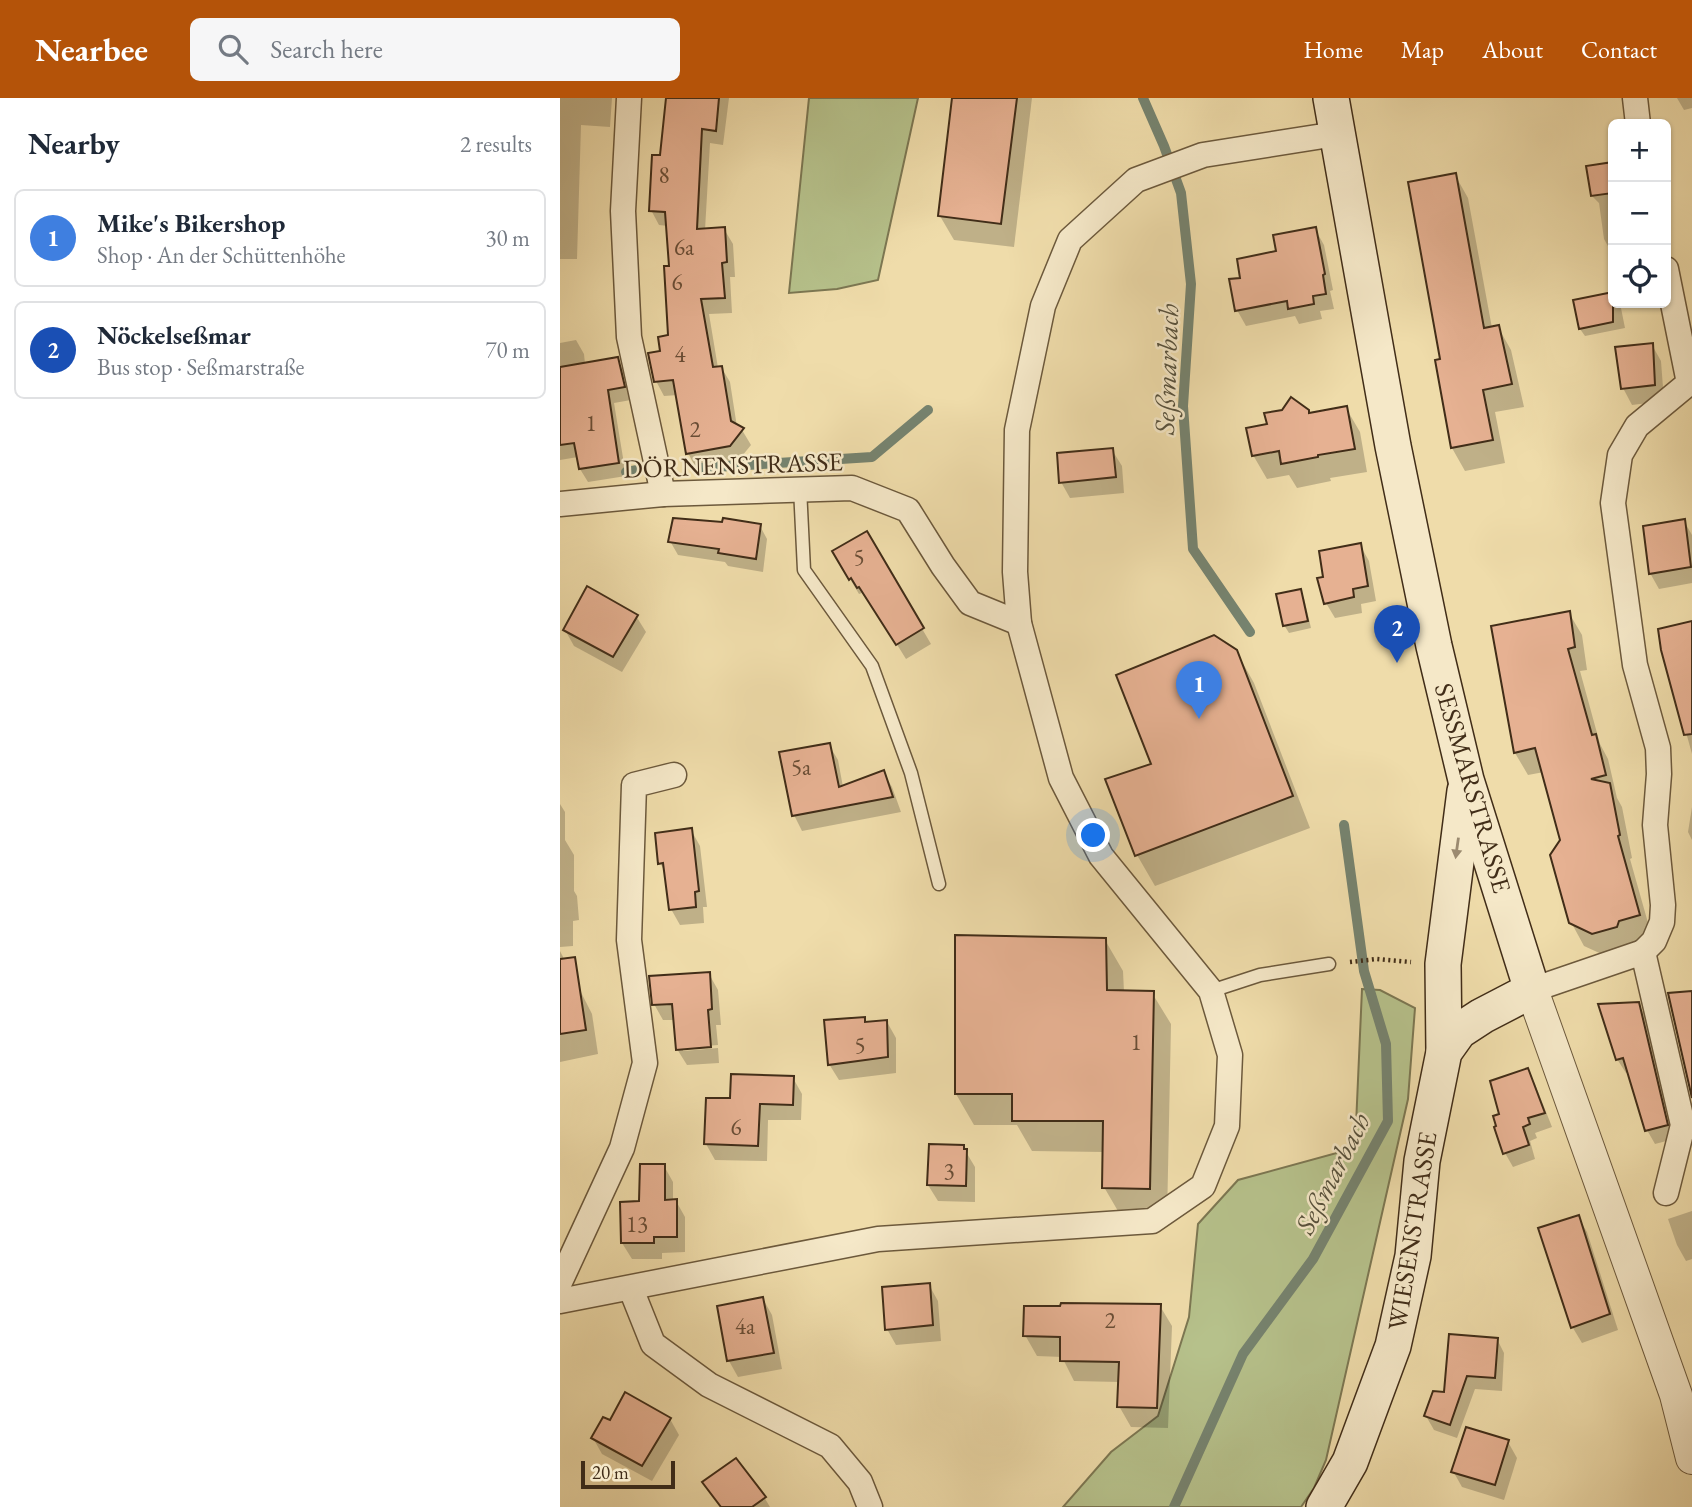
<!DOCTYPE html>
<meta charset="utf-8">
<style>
:root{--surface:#fff;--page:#f6f6f7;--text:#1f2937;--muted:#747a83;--line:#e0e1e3;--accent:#b45309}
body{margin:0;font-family:"EB Garamond",serif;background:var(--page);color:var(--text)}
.controls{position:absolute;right:21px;top:21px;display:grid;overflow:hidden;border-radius:10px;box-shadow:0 2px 5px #0004}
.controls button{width:63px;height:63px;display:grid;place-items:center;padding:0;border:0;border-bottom:2px solid var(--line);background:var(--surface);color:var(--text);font:35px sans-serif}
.scale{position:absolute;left:21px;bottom:18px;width:94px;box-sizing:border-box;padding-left:7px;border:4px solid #412d18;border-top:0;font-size:19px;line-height:24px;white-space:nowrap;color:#412d18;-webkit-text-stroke:5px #f5e8c8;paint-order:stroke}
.you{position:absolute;left:534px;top:738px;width:24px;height:24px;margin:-18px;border:5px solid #fff;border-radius:50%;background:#1a73e8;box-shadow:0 0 0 10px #1a73e833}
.badge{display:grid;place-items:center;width:46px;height:46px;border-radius:50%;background:var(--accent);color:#fff;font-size:23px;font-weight:700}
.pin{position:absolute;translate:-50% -58px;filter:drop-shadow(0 2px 4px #0008)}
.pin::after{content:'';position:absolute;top:37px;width:24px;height:21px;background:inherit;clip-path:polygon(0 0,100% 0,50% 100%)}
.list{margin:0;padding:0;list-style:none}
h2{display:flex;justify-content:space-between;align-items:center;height:91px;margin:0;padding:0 28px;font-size:30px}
h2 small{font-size:23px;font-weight:400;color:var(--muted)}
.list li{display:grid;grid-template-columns:46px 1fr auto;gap:21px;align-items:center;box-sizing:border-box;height:98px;margin:0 14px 14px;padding:0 14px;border:2px solid var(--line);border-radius:10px}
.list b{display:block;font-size:26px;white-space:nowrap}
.list p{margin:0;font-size:23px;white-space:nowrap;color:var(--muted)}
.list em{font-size:23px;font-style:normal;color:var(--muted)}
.icon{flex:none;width:38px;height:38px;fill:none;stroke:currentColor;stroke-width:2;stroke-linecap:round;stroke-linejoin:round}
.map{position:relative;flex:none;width:1132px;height:1409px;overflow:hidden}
header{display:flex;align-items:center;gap:42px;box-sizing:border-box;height:98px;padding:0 35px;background:var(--accent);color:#fff}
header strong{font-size:33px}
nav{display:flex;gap:38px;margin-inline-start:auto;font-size:24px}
.search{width:490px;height:63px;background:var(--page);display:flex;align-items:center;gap:18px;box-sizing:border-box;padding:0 24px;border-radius:10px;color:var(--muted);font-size:26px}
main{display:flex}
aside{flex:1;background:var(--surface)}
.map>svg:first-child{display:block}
.green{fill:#b6c18b;stroke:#7c7752;stroke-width:2}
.shadow{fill:#0003}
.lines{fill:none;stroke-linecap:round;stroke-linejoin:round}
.stream{stroke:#76836f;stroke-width:10}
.building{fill:#e6b192;stroke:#412d18;stroke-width:2}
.service-casing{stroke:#6c593c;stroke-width:15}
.minor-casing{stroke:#6c593c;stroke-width:27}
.tertiary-casing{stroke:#6c593c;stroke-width:34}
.secondary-casing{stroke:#412d18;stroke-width:38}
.path{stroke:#412d18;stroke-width:4.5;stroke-dasharray:2 3.5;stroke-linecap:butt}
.service{stroke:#f5e8c8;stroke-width:12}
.minor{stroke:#f5e8c8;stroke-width:24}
.tertiary{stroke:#f5e8c8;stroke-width:32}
.secondary{stroke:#f5e8c8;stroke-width:35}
.oneway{fill:#9b8a70}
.labels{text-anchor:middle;stroke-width:5;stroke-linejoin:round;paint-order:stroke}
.number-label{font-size:23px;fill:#6a4e36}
.street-label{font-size:26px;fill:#412d18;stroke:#f5e8c8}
.water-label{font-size:28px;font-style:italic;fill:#57513c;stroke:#f5e8c8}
</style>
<header>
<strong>Nearbee</strong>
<div class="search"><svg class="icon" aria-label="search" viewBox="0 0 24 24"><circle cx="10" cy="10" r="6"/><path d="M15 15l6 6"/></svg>Search here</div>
<nav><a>Home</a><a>Map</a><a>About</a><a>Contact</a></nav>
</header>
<main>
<aside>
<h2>Nearby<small>2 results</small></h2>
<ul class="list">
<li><span class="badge" style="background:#3f7fe0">1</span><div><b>Mike's Bikershop</b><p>Shop · An der Schüttenhöhe</p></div><em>30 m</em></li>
<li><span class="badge" style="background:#1a4fb4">2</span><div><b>Nöckelseßmar</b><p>Bus stop · Seßmarstraße</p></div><em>70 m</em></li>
</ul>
</aside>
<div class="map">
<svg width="1132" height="1409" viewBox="0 0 1132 1409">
<rect width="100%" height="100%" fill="#efdcaa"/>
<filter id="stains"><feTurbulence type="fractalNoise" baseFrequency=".00286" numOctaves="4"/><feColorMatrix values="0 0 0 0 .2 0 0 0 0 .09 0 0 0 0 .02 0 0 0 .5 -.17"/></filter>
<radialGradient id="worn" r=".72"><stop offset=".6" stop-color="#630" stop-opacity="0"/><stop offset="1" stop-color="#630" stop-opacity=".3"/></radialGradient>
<!-- green -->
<g class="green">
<polygon points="249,0 358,0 318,182 277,191 229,195"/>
<polygon points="802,891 820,892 855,910 848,1001 766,1362 754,1390 741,1409 503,1409 551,1354 598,1318 629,1219 638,1126 678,1082 795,1050"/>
</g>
<!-- shadow -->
<g class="shadow">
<polygon points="0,0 52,0 50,29 21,27 17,161 0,161"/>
<polygon points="108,0 169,0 163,47 150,45 145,132 164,131 173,146 175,179 170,179 172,215 149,216 158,270 161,269 170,284 177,329 182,332 191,347 178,363 136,370 128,355 118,297 104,298 96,283 102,254 110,238 111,170 108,128 99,127 91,112 101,59"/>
<polygon points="394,0 472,0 454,149 394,142 380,118"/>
<polygon points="1117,0 1132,0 1132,10 1124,12"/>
<polygon points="1053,66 1053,157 1044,141 1039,105 1032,98 1028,70"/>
<polygon points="895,77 908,100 932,230 938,229 951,252 964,309 935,314 945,365 905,373 892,350"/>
<polygon points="755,131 764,147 773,192 770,193 774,211 760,213 762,221 739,226 735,218 686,228 677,212 682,181 718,155"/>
<polygon points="1053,195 1053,205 1060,205 1065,230 1025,238 1020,231 1015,204"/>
<polygon points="16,242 24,256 25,266 57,261 65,275 71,302 54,305 66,378 28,384 20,371 18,359 0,362 0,245"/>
<polygon points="1092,247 1101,263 1104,303 1072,307 1063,290"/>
<polygon points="786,310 800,334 807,374 770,380 771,383 737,390 729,377 707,381 693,357 709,328"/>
<polygon points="552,352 562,368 564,395 510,400 501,384"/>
<polygon points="1124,423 1132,437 1132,485 1099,491 1090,475"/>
<polygon points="200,428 207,441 203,474 168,468 165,464 118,457 110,443"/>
<polygon points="306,435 371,546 346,561 310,503 308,504 302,495 299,496 274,454"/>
<polygon points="800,447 809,463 816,503 801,506 802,515 775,520 766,505 765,480"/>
<polygon points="740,493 744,500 751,530 729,535 724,527"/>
<polygon points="1009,515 1022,537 1027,572 1020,573 1040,646 1048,661 1057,700 1062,709 1072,760 1070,761 1092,839 1046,858 1024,848 1011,824 1002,742 984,674 968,677 955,655"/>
<polygon points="76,518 86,534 62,574 14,548 5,532"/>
<polygon points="1132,525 1132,656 1103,551"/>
<polygon points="676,553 694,585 750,730 595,788 577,757 548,682 593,667"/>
<polygon points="269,647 278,662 283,689 323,674 332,689 341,714 242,733 234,717"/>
<polygon points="0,706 5,714 5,742 14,757 14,793 17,798 19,822 13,823 13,848 0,849"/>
<polygon points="1132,709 1132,742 1128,734"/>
<polygon points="131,732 140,748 147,809 143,809 144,825 120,827 111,811 107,777 100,765"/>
<polygon points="545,842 563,873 564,894 592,895 611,926 607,1121 562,1120 544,1089 544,1054 472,1053 457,1027 414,1027 396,996"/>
<polygon points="0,853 32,916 38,956 0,964"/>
<polygon points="149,876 158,892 161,927 156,927 158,947 123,950 123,953 158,950 159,965 127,967 117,951 115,922 103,922 94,906"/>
<polygon points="1078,906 1087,920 1114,1041 1095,1046 1087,1032 1069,975 1066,975 1057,961"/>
<polygon points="304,920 307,926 327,924 336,940 336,975 279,982 269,966"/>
<polygon points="967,972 975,986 992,1029 975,1035 977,1040 970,1043 975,1061 953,1069 945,1055 941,1017"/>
<polygon points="233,980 242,996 241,1022 208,1022 207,1063 155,1062 146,1046 172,1002"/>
<polygon points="403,1049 415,1069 415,1104 378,1103 368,1087"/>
<polygon points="104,1068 113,1084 113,1103 116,1103 125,1119 125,1154 102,1155 102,1161 72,1161 62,1145 81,1105"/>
<polygon points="1132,1113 1132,1161 1126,1163 1117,1147 1108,1121"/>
<polygon points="1018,1119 1027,1134 1058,1232 1022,1245 1013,1230 980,1131"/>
<polygon points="369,1187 378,1203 381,1243 336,1247 327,1231"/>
<polygon points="203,1201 212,1217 222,1271 178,1279 169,1263"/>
<polygon points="600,1208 612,1228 608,1330 571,1329 559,1308 560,1284 514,1283 502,1259 477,1258 465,1237"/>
<polygon points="937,1241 944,1255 942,1293 915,1291 897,1340 874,1332 866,1318"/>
<polygon points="110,1321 119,1337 92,1383 42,1356 33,1340 50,1325"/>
<polygon points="948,1344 957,1360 944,1402 902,1389 893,1373"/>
<polygon points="144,1385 204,1399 210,1409 160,1409"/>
</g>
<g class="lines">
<!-- stream -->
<g class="stream">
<polyline points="583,0 604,48 621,95 631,186 623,308 633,451 690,534"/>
<polyline points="139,370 312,359 368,312"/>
<polyline points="66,374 83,371"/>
<polyline points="614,1409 683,1256 753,1161 828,1023 826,946 804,873 784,727"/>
</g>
</g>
<!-- building -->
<g class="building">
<polygon points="106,0 159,0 156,33 142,31 137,131 165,129 167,164 162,165 165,200 141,201 153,269 162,268 171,323 184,330 170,348 126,356 113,282 94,284 88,255 100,253 98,239 108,237 104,168 109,168 105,114 89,113 92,57 100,57"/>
<polygon points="392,0 457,0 441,126 378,118"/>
<polygon points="1053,64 1053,95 1031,98 1026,68"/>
<polygon points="896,75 924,230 939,227 952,286 923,292 933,342 891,350 875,262 880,261 848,84"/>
<polygon points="756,129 765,176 763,177 766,196 753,198 754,206 728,211 727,203 675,213 669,181 680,180 677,161 716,153 713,137"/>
<polygon points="1053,194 1053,224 1019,231 1013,202"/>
<polygon points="1093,245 1095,287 1061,291 1055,249"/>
<polygon points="58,259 65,289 48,292 59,365 19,371 14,345 0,347 0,269"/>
<polygon points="731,299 749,312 749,315 787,308 795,351 758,357 758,359 721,366 719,353 692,358 686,330 707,326 704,315 722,312"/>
<polygon points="553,350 556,379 499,385 497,355"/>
<polygon points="113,420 162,424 163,420 201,426 196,461 158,455 159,451 108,444"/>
<polygon points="1125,421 1131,469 1089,476 1083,428"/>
<polygon points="307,433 364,530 336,547 299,489 297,490 291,480 289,482 272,453"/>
<polygon points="801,445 808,488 793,491 794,499 764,506 757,480 763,479 759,453"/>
<polygon points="27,488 78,517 53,559 3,532"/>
<polygon points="741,491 748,523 723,528 716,496"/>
<polygon points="1010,513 1015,549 1008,551 1032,637 1036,636 1046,677 1031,681 1050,685 1060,737 1058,738 1080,817 1059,823 1057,829 1032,836 1009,825 990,757 1000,742 975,650 954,655 931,528"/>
<polygon points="1132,523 1132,636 1124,637 1101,552 1098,531"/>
<polygon points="654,537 677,552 733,698 575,758 545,681 591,666 556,577"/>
<polygon points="270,645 279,689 324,672 333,699 232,718 219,654"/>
<polygon points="132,730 139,793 135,794 136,809 109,812 103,765 98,766 95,735"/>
<polygon points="395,837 546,840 547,892 594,893 590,1091 542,1090 543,1023 452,1023 452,996 395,996"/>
<polygon points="15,859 26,932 0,936 0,861"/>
<polygon points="150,874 152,911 148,912 151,949 116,952 112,906 92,907 89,878"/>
<polygon points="1132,893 1132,1000 1108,895"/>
<polygon points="1079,904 1108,1027 1085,1033 1063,960 1056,962 1038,906"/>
<polygon points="305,919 305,924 327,922 328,959 268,967 264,922"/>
<polygon points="968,970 985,1015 968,1020 970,1026 963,1029 969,1047 943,1056 934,1029 936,1028 933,1018 939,1016 930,983"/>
<polygon points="171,976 234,978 233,1007 200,1006 198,1048 144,1046 146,1000 170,1000"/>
<polygon points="369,1046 404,1047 404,1051 407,1051 406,1088 367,1087"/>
<polygon points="80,1066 105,1066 105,1102 117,1101 117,1139 94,1139 94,1145 61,1145 60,1104 79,1103"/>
<polygon points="1019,1117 1050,1216 1011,1230 978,1130"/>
<polygon points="370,1185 373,1227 325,1232 322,1189"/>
<polygon points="203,1199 214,1255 167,1263 157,1208"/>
<polygon points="501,1205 601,1206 597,1310 557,1309 559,1264 500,1263 500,1239 463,1238 464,1208 500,1208"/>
<polygon points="889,1236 938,1240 935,1280 907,1278 890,1327 864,1318 873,1293 884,1294"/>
<polygon points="65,1294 111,1320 82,1368 31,1340 43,1319 50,1322"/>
<polygon points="906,1329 949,1342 935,1387 891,1374"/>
<polygon points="176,1360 206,1399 192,1409 161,1409 142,1384"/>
</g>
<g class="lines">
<defs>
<g id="service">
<polyline points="240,390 244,472 312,568 351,675 379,786"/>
<polyline points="651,893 700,877 769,866"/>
</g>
<g id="minor">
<polyline points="69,0 63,113 69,239 103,396"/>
<polyline points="1075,0 1078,26"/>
<polyline points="0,406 103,396 292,390 348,412 383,468 410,505 459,525"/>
<polyline points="1083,854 1094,843 1102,824 1103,807 1095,727 1099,676 1098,650 1075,567 1053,405 1060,357 1077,328 1129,285 1106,171"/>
<polyline points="972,892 1083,854 1123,1027 1106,1095"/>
<polyline points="0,1184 62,1050 85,965 69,842 74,687 114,677"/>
<polyline points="71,1191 93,1246 149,1287 270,1348 300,1384 310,1409"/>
<polyline points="0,1203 318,1141 592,1123 643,1088 667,1028 670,957 651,893 541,758 501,680 459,525 455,474 457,332 483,208 510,142 576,82 643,57 776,36"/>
</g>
<polyline id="tertiary" points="972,892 1116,1297 1132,1360"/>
<g id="secondary">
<polyline points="884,954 883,866 905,693"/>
<polyline points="764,1409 790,1364 833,1248 853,1158 862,1063 884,954 899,933 922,918 972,892 906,682 874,548 833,348 771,0"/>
</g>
</defs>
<!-- service casing -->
<use href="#service" class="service-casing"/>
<!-- minor casing -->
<use href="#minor" class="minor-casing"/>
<!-- tertiary casing -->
<use href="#tertiary" class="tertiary-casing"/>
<!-- secondary casing -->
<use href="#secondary" class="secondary-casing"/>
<!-- path -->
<polyline class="path" points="790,864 817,861 851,864"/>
<!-- service -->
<use href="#service" class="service"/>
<!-- minor -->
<use href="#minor" class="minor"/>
<!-- tertiary -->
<use href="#tertiary" class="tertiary"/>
<!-- secondary -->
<use href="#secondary" class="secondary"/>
</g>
<!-- one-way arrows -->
<defs><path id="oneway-solid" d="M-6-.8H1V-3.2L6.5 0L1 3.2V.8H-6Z" transform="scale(1.75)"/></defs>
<use class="oneway" href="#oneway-solid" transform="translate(897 750) rotate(98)"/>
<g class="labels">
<!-- number labels -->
<g class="number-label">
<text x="104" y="85">8</text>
<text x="124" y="157">6a</text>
<text x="117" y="192">6</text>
<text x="120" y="264">4</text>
<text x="31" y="333">1</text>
<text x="135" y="339">2</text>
<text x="299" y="467">5</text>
<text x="241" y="677">5a</text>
<text x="576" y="952">1</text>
<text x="300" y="955">5</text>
<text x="176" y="1037">6</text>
<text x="389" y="1081">3</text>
<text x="77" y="1134">13</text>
<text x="550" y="1230">2</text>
<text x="185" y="1236">4a</text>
</g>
<!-- street labels -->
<g class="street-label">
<text transform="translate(173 367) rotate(-2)" y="9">DÖRNENSTRASSE</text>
<text transform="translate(913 690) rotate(74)" y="9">SESSMARSTRASSE</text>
<text transform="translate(852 1133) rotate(-81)" y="9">WIESENSTRASSE</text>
</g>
<!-- water labels -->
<g class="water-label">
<text transform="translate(606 271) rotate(-88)" y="10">Seßmarbach</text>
<text transform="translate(772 1075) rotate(-63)" y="10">Seßmarbach</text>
</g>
</g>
<rect width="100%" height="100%" filter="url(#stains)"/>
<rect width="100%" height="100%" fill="url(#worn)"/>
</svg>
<div class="controls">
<button>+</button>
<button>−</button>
<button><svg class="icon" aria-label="locate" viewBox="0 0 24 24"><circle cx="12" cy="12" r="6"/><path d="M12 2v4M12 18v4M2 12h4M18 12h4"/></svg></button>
</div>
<div class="scale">20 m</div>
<div class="you"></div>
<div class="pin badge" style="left:639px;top:621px;background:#3f7fe0">1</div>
<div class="pin badge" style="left:837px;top:565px;background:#1a4fb4">2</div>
</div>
</main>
